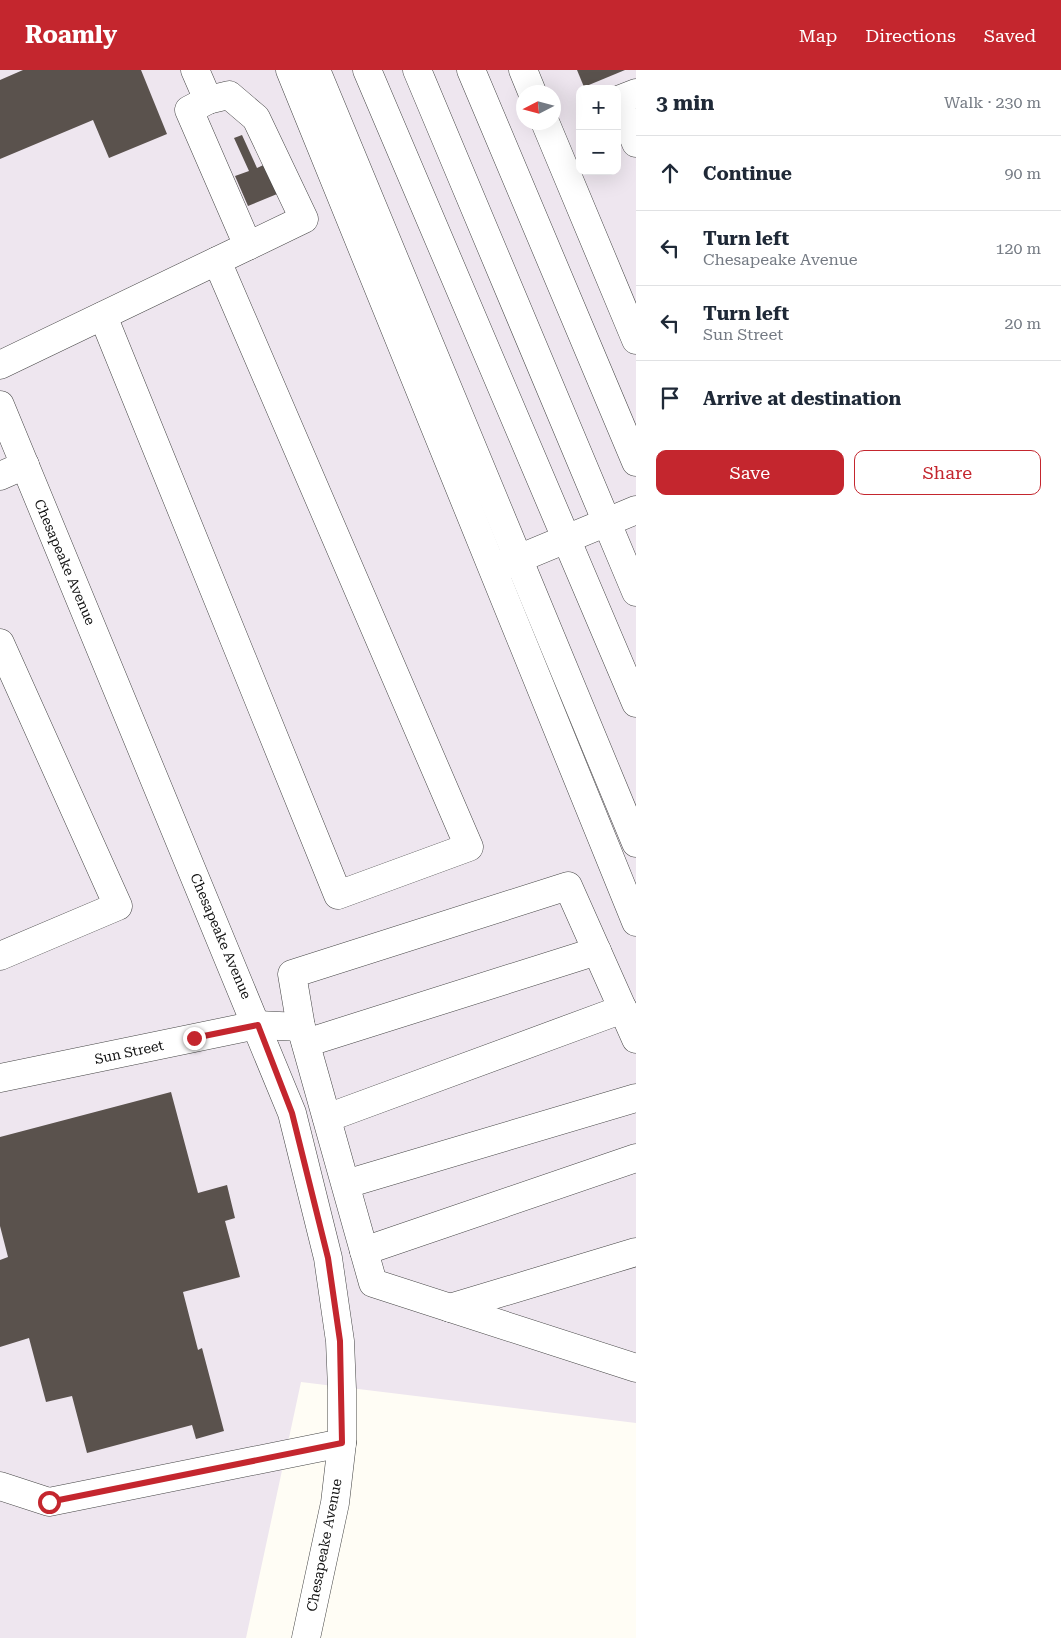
<!DOCTYPE html>
<meta charset="utf-8">
<style>
:root{--surface:#fff;--page:#f6f6f7;--text:#1f2937;--muted:#747a83;--line:#e0e1e3;--accent:#c4262e}
body{margin:0;font-family:"Roboto Serif",serif;background:var(--page);color:var(--text)}
.controls{position:absolute;right:15px;top:15px;display:grid;overflow:hidden;border-radius:10px;box-shadow:0 5px 20px #0002}
.controls button{width:45px;height:45px;display:grid;place-items:center;padding:0;border:0;border-bottom:1px solid var(--line);background:var(--surface);color:var(--text);font:25px sans-serif}
.compass{position:absolute;left:516px;top:15px;width:45px;height:45px;border-radius:50%;background:var(--surface);box-shadow:0 5px 20px #0002;rotate:264deg}
.stop{position:absolute;width:15px;height:15px;margin:-11px;border:4px solid #c4262e;border-radius:50%;background:#fff}
.stop.end{background:#c4262e;border-color:#fff;box-shadow:0 1px 5px #0008}
.list{margin:0;padding:0;list-style:none}
h2{display:flex;justify-content:space-between;align-items:center;height:65px;margin:0;padding:0 20px;font-size:21px}
h2 small{font-size:16px;font-weight:400;color:var(--muted)}
.list li{display:grid;grid-template-columns:32px 1fr auto;gap:15px;align-items:center;box-sizing:border-box;height:75px;padding:0 20px;border-top:1px solid var(--line)}
.list b{display:block;font-size:19px;white-space:nowrap}
.list p{margin:0;font-size:16px;white-space:nowrap;color:var(--muted)}
.list em{font-size:16px;font-style:normal;color:var(--muted)}
.actions{display:flex;gap:10px;padding:15px 20px}
.actions a{flex:1;padding:11px 0;border:1px solid var(--accent);border-radius:10px;text-align:center;font-size:18px;color:var(--accent)}
.actions .main{background:var(--accent);color:#fff}
.icon{flex:none;width:28px;height:28px;fill:none;stroke:currentColor;stroke-width:2;stroke-linecap:round;stroke-linejoin:round}
.map{position:relative;flex:none;width:636px;height:1568px;overflow:hidden}
header{display:flex;align-items:center;gap:30px;box-sizing:border-box;height:70px;padding:0 25px;background:var(--accent);color:#fff}
header strong{font-size:24px}
nav{display:flex;gap:28px;margin-inline-start:auto;font-size:18px}
main{display:flex}
aside{flex:1;background:var(--surface)}
.map>svg:first-child{display:block}
.industrial{fill:#eee6ef;fill-rule:evenodd}
.building{fill:#5a524d}
.lines{fill:none;stroke-linecap:round;stroke-linejoin:round}
.minor-casing{stroke:#444;stroke-width:29}
.minor{stroke:#fff;stroke-width:28}
.route{stroke:#c4262e;stroke-width:6}
.labels{text-anchor:middle;stroke-width:5;stroke-linejoin:round;paint-order:stroke}
.street-label{font-size:14px;fill:#111;stroke:#fff}
</style>
<header>
<strong>Roamly</strong>
<nav><a>Map</a><a>Directions</a><a>Saved</a></nav>
</header>
<main>
<div class="map">
<svg width="636" height="1568" viewBox="0 0 636 1568">
<rect width="100%" height="100%" fill="#fffdf5"/>
<!-- industrial -->
<path class="industrial" d="M0 0H636V1353L301 1312 246 1568H0ZM580 19H617V101H580ZM524 22H554V52H524Z"/>
<!-- building -->
<g class="building">
<polygon points="23,0 141,0 167,64 109,88 93,50 0,89 0,10"/>
<polygon points="577,0 625,0 584,17"/>
<polygon points="242,65 257,98 270,92 282,122 248,136 235,106 249,101 234,68"/>
<polygon points="171,1022 198,1123 227,1115 235,1148 225,1151 240,1207 183,1222 198,1280 202,1278 224,1361 196,1369 192,1355 87,1383 72,1326 46,1332 29,1268 0,1277 0,1190 8,1187 0,1156 0,1067"/>
</g>
<g class="lines">
<defs>
<g id="minor">
<polyline points="290,0 636,852"/>
<polyline points="316,0 636,773"/>
<polyline points="367,0 636,633"/>
<polyline points="417,0 636,522"/>
<polyline points="471,0 636,392"/>
<polyline points="523,0 532,22"/>
<polyline points="636,23 618,30 636,73"/>
<polyline points="208,30 229,25 256,48 304,149 248,176"/>
<polyline points="545,52 636,270"/>
<polyline points="103,246 338,825 469,777 217,191"/>
<polyline points="0,295 248,176 189,40 208,30 195,0"/>
<polyline points="0,335 292,1043 328,1188 340,1271 342,1319 342,1373 335,1433 306,1568"/>
<polyline points="0,406 25,395"/>
<polyline points="501,496 636,440"/>
<polyline points="0,573 118,836 0,886"/>
<polyline points="636,969 568,816 292,904 301,957 373,1213 636,1298"/>
<polyline points="306,973 597,881"/>
<polyline points="0,1008 257,955 301,957"/>
<polyline points="327,1048 623,939"/>
<polyline points="346,1114 636,1028"/>
<polyline points="364,1181 636,1088"/>
<polyline points="450,1238 636,1182"/>
<polyline points="0,1416 49,1432 342,1373"/>
</g>
</defs>
<!-- minor casing -->
<use href="#minor" class="minor-casing"/>
<!-- minor -->
<use href="#minor" class="minor"/>
</g>
<g class="lines">
<!-- route -->
<polyline class="route" points="49,1432 342,1373 340,1271 328,1188 292,1043 258,955 194,968"/>
</g>
<g class="labels">
<!-- street labels -->
<g class="street-label">
<text transform="translate(65 492) rotate(67)" y="5">Chesapeake Avenue</text>
<text transform="translate(221 866) rotate(67)" y="5">Chesapeake Avenue</text>
<text transform="translate(129 982) rotate(-12)" y="5">Sun Street</text>
<text transform="translate(324 1475) rotate(-79)" y="5">Chesapeake Avenue</text>
</g>
</g>
</svg>
<div class="controls">
<button>+</button>
<button>−</button>
</div>
<svg class="compass" viewBox="-18 -18 36 36"><path d="M0-13l5 13h-10z" fill="#e53935"/><path d="M0 13l5-13h-10z" fill="#747a83"/></svg>
<div class="stop" style="left:49px;top:1432px"></div>
<div class="stop end" style="left:194px;top:968px"></div>
</div>
<aside>
<h2>3 min<small>Walk · 230 m</small></h2>
<ul class="list">
<li><svg class="icon" aria-label="ahead" viewBox="0 0 24 24"><path d="M12 20V5M6 11l6-6 6 6"/></svg><div><b>Continue</b></div><em>90 m</em></li>
<li><svg class="icon" aria-label="left" viewBox="0 0 24 24"><path d="M17 20v-9H6M10 6l-5 5 5 5"/></svg><div><b>Turn left</b><p>Chesapeake Avenue</p></div><em>120 m</em></li>
<li><svg class="icon" aria-label="left" viewBox="0 0 24 24"><path d="M17 20v-9H6M10 6l-5 5 5 5"/></svg><div><b>Turn left</b><p>Sun Street</p></div><em>20 m</em></li>
<li><svg class="icon" aria-label="arrive" viewBox="0 0 24 24"><path d="M6 21V4h12l-3 4 3 4H6"/></svg><div><b>Arrive at destination</b></div></li>
</ul>
<div class="actions"><a class="main">Save</a><a>Share</a></div>
</aside>
</main>
